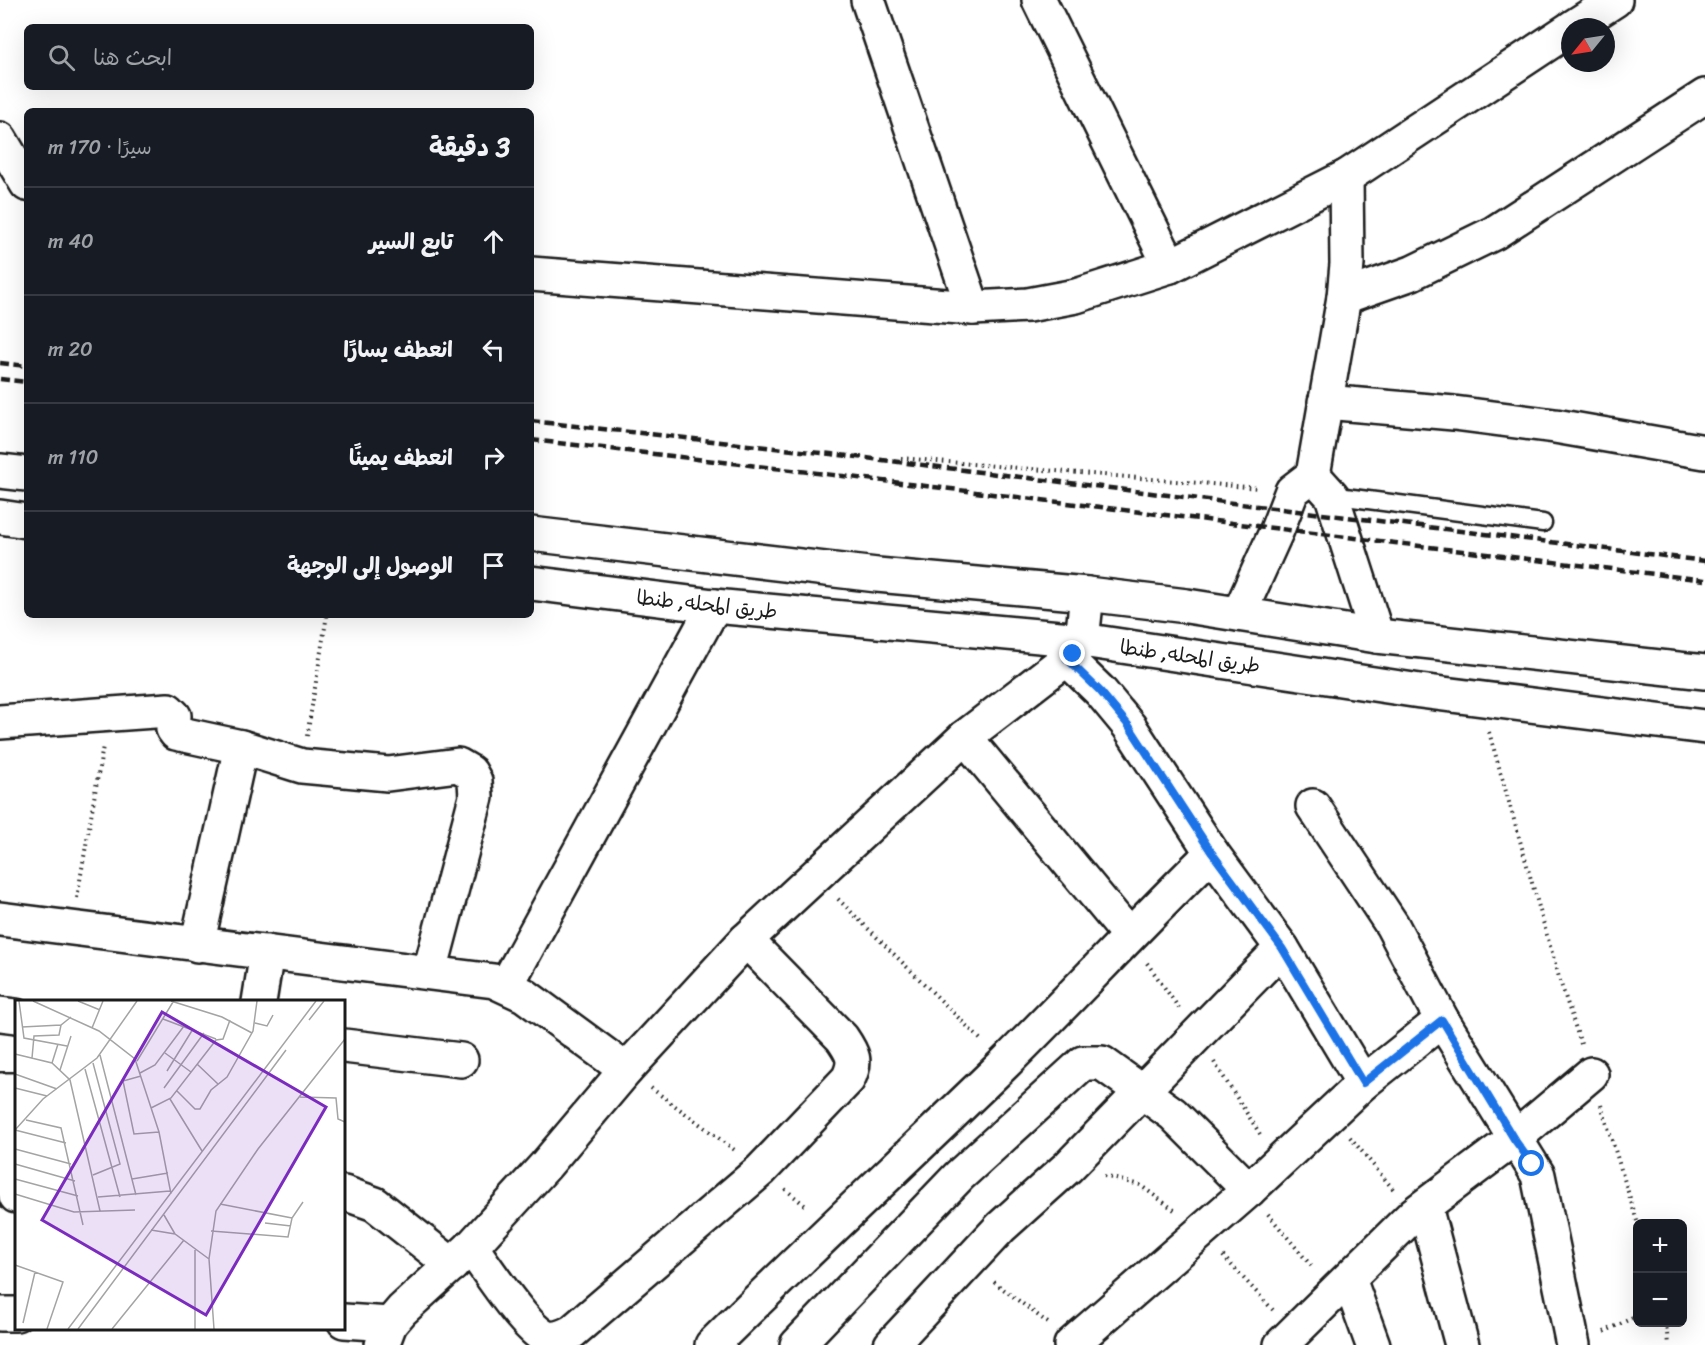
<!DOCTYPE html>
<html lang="ar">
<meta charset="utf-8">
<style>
:root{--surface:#171b24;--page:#242831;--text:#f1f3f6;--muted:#9ea1a6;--line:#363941}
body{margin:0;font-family:Sriracha,"Playpen Sans Arabic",sans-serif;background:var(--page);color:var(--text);direction:rtl}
.controls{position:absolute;right:18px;bottom:18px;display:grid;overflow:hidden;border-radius:9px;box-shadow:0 6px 24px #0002}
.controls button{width:54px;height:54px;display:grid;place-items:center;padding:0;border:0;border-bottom:2px solid var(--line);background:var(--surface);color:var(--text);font:30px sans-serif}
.compass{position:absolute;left:1561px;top:18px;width:54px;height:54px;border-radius:50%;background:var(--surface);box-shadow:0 6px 24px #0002;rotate:240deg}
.stop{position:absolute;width:18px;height:18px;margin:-14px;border:4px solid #1a73e8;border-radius:50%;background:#fff}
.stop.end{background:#1a73e8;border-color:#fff;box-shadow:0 2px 6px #0008}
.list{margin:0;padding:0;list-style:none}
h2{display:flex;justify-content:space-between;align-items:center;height:78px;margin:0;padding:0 24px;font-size:26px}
h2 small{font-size:20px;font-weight:400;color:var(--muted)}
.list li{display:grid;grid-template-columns:39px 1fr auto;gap:18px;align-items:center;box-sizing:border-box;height:108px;padding:0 24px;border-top:2px solid var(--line)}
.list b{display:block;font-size:22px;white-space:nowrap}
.list em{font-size:20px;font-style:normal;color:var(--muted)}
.icon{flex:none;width:33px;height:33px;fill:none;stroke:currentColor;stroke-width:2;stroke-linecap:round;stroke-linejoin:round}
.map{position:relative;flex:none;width:1705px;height:1345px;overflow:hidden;direction:ltr}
.search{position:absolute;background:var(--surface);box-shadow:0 6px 24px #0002;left:24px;top:24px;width:510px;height:66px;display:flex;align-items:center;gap:15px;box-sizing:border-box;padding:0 21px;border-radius:9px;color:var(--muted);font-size:22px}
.panel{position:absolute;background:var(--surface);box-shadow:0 6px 24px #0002;left:24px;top:108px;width:510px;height:510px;border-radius:9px;direction:rtl}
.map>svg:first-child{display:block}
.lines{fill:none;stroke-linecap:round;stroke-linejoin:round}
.lane-casing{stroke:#1c1c1c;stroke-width:21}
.street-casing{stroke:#1c1c1c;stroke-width:38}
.highway-casing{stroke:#1c1c1c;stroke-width:38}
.path{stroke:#1c1c1c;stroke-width:4;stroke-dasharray:1.5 4.5;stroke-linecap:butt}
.lane{stroke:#fff;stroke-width:16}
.street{stroke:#fff;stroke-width:33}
.highway{stroke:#fff;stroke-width:33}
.rail{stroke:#1c1c1c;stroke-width:4.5;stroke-dasharray:9 4.5;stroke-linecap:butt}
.route{stroke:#1a73e8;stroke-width:8}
.labels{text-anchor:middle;stroke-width:5;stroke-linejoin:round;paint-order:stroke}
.street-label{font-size:20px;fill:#1c1c1c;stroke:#fff}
.inset-road{fill:none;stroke:#a4a4a4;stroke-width:1.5}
.view{fill:#7b2cbf;fill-opacity:0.15;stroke:#7b2cbf;stroke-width:3}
.inset-edge{fill:none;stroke:#1c1c1c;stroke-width:3}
</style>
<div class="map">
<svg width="1705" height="1345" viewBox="0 0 1705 1345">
<rect width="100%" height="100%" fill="#fff"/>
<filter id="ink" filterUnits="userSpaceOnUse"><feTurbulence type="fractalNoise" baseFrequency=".0167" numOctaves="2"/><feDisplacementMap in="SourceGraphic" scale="12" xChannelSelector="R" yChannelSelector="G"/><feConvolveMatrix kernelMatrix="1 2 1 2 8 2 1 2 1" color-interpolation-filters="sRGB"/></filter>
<g filter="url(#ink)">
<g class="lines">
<defs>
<polyline id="lane" points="1330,495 1543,523"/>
<g id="street">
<polyline points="868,0 973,308"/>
<polyline points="1039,0 1170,266"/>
<polyline points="1573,27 1615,0"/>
<polyline points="0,139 27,184"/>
<polyline points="531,274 973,308 1028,305 1076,296 1170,266 1346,177 1570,29"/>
<polyline points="1344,297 1412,273 1494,233 1705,96"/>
<polyline points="1325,402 1454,413 1555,426 1705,452"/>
<polyline points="1313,475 1332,496 1377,636"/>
<polyline points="1239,614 1277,530 1292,491 1313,475 1344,297 1347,264 1346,177"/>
<polyline points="1067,659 1100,691 1129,726 1212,853 1282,948 1363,1083"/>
<polyline points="0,722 168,710 174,716 173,729 176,733 241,747 302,766 388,774 458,765 470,772 475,781 476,797 430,971"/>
<polyline points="965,737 1128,934"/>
<polyline points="1313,806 1392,925 1442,1020 1538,1175 1573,1345"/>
<polyline points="0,919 494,981 524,995 626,1070"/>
<polyline points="197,945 241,747"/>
<polyline points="507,984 714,606"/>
<polyline points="259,1002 267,952"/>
<polyline points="0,1014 16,1016"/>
<polyline points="344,1046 461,1060"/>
<polyline points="0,1090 16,1090"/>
<polyline points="0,1112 16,1196"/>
<polyline points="344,1193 375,1204 452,1265"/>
<polyline points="1425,1207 1462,1345"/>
<path d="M471 1247C486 1267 525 1328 545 1337 555 1341 564 1336 572 1332L761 1170 848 1079C857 1061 853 1054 842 1038L746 940"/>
<polyline points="1349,1279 1373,1345"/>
<polyline points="0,1314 16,1314"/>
<polyline points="344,1321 390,1324"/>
<polyline points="382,1345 390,1324 402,1310 471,1247 545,1166 626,1070 746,940 965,737 1073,654 1082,640 1087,594"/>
<path d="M712 1345C808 1250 907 1158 1004 1064 1074 995 1141 922 1212 853"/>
<polyline points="797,1345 959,1176 1083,1063 1102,1063 1173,1114 1249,1190"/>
<polyline points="891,1345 1001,1227 1068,1167 1282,948"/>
<polyline points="1071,1345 1249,1190 1363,1083 1442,1020"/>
<polyline points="1281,1345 1414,1214 1514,1139 1591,1074"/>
</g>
<g id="highway">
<polyline points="0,471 27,474"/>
<polyline points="0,517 27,521"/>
<polyline points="531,534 877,575 1087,594 1187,606 1377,636 1705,672"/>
<polyline points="531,583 714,606 1082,640 1420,691 1705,727"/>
</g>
</defs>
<!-- lane casing -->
<use href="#lane" class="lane-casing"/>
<!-- street casing -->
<use href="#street" class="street-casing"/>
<!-- highway casing -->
<use href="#highway" class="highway-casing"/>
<!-- path -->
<g class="path">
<polyline points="901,458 1259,488"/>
<polyline points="1489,732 1560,981 1581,1044"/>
<polyline points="307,736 327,615"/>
<polyline points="77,898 103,746"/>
<polyline points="838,899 982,1041"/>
<polyline points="1147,963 1179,1008"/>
<polyline points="1214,1062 1262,1137"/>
<polyline points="651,1088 736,1151"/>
<polyline points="1601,1105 1638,1224"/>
<polyline points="1350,1137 1393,1189"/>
<polyline points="1104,1176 1140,1185 1177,1212"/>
<polyline points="785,1189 807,1207"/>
<polyline points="1268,1214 1313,1268"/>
<polyline points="1223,1256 1273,1310"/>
<polyline points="994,1282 1048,1323"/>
<polyline points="1666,1322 1668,1345"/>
<polyline points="1604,1332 1638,1315"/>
</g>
<!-- lane -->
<use href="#lane" class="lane"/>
<!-- street -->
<use href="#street" class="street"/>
<!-- highway -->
<use href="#highway" class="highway"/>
<!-- rail -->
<g class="rail">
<polyline points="0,363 27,366"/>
<polyline points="0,379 27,382"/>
<polyline points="531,421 866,458 1705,561"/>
<path d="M531 440C923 484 1314 534 1705 580"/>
</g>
</g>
</g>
<g class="lines" filter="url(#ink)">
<!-- route -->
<polyline class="route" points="1073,654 1067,659 1100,691 1129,726 1212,853 1282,948 1363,1083 1442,1020 1514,1139 1532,1164"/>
</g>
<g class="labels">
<!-- street labels -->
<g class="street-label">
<text transform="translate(707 604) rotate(6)" y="7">طريق المحله, طنطا</text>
<text transform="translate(1190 656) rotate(8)" y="7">طريق المحله, طنطا</text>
</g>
</g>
<!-- overview -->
<g transform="translate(15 1000)">
<rect width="330" height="330" fill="#fff"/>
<path class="inset-road" d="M4 1 9 38 52 46M18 1 84 31 120 59 144 132 156 194M63 1 85 10M156 1 207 17 237 33M148 19 201 39M294 20 309 1M240 23 252 26 258 15M7 27 46 25 56 17M77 28 88 1M150 53 176 72M0 54 37 63 55 80 85 211M85 55 121 195M17 58 19 36 44 35 46 25M122 61 158 2M37 63 43 44M182 64 203 84M70 69 105 197M45 70 56 36M152 71 178 29M125 73 140 65 169 26M0 74 42 89M126 76 108 81 119 134 144 132M0 88 32 96M149 88 189 33M162 91 180 109H185L196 90 212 77 238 31 242 1M285 97 321 98 323 119 330 122M155 99 187 151M136 108 156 98 201 40 208 39 215 20M11 120 46 128 68 225M0 130 28 99 82 58 122 1M0 130 51 143M0 149 56 164M0 164 60 181M78 175 105 164 78 63M0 179 63 196M117 179 153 173M0 194 59 212 120 210M83 197 155 191M205 204 277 218M149 215 160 234M250 223 276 226M136 230 160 234 194 259M196 231 273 237 277 218 288 202M180 250V329M0 265 48 282 32 329M8 323 20 272M53 329 301 1M63 329 271 50M97 329 169 240M199 329 194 259 201 211 243 149 330 39"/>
<path class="view" d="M147 12 311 107 191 315 27 220Z"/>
<rect width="330" height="330" class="inset-edge"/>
</g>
</svg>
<div class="controls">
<button>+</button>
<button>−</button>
</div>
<svg class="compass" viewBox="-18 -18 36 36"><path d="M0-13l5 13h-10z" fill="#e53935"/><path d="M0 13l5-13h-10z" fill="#9ea1a6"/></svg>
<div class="stop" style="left:1532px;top:1164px"></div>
<div class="stop end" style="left:1073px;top:654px"></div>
<div class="search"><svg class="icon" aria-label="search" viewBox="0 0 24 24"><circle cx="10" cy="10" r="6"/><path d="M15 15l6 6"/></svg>ابحث هنا</div>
<section class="panel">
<h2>3 دقيقة<small>سيرًا · 170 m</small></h2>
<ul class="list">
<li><svg class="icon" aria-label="ahead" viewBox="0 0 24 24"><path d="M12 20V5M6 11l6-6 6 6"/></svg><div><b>تابع السير</b></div><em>40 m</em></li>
<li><svg class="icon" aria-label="left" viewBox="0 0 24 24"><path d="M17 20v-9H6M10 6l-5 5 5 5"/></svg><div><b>انعطف يسارًا</b></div><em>20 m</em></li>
<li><svg class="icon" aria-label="right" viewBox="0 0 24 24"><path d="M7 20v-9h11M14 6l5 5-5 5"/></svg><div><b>انعطف يمينًا</b></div><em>110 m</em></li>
<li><svg class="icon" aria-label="arrive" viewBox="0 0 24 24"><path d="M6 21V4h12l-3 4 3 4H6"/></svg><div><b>الوصول إلى الوجهة</b></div></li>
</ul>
</section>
</div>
